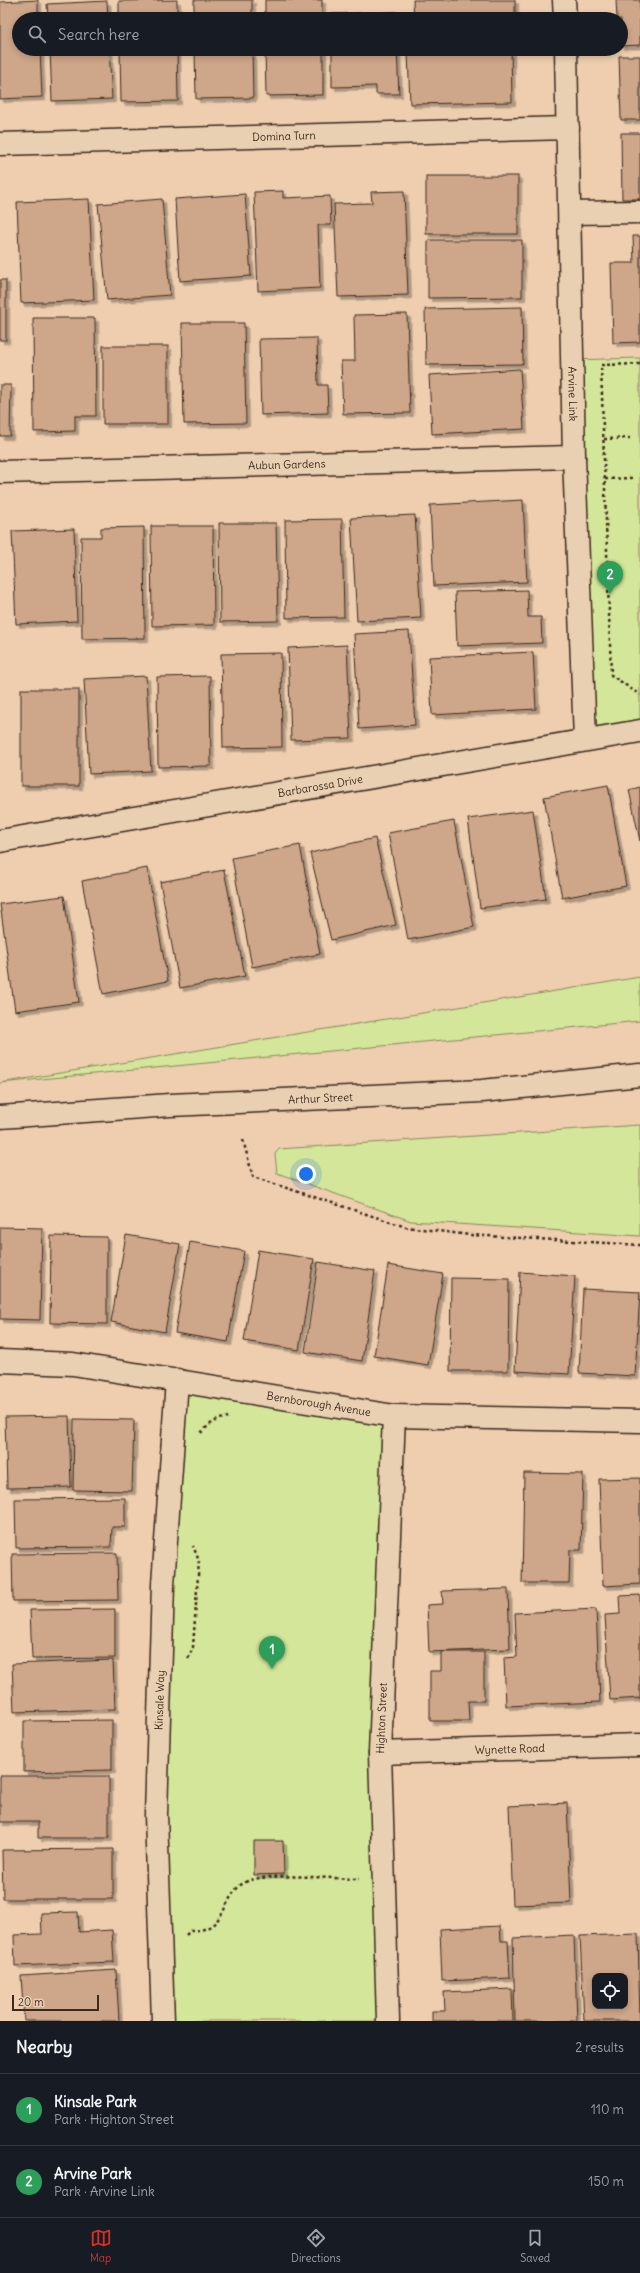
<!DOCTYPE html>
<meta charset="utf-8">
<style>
:root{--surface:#171b24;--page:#20242c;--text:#f1f3f6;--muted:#9ea1a6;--line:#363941;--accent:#d93025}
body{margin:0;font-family:Delius,sans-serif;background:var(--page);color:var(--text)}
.controls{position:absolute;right:12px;bottom:12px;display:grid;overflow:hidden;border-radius:8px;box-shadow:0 2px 6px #0003}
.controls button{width:36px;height:36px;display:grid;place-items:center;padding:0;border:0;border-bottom:1px solid var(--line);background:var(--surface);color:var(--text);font:20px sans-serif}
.scale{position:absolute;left:12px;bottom:10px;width:87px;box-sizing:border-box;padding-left:4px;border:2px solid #3b2a1e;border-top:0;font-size:11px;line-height:14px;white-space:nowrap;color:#3b2a1e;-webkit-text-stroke:3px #ead0b2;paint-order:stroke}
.you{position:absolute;left:306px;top:1174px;width:14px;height:14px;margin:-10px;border:3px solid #fff;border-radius:50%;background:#1a73e8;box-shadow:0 0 0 6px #1a73e833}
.badge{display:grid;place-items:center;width:26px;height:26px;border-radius:50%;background:var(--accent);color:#fff;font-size:13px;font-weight:700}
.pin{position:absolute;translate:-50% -33px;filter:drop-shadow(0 1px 2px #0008)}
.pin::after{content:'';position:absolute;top:21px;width:14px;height:12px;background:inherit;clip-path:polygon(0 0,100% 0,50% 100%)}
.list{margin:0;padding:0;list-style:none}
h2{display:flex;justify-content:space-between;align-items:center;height:52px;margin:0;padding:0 16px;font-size:17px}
h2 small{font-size:13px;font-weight:400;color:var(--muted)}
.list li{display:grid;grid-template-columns:26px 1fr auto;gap:12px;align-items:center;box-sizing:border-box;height:72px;padding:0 16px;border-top:1px solid var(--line)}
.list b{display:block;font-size:15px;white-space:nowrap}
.list p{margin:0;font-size:13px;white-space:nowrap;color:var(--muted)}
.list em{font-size:13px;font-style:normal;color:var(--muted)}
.icon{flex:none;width:22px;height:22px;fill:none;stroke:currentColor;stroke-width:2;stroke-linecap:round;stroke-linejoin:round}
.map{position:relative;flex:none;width:640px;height:2021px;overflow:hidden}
.search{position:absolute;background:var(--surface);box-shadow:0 2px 6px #0003;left:12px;right:12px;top:12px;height:44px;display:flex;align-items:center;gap:10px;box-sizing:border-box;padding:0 14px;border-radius:22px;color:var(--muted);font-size:15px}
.sheet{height:196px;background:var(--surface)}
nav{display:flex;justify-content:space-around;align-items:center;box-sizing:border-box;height:56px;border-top:1px solid var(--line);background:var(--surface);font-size:11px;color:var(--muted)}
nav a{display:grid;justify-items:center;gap:2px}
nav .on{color:var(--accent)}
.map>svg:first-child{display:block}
.green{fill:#d4e699;stroke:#88885c}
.building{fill:#cea689;stroke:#3b2a1e;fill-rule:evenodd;filter:url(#shadow)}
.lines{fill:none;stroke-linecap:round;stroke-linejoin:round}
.minor-casing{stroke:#3b2a1e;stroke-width:25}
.tertiary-casing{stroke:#3b2a1e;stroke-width:25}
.path{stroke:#3b2a1e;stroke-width:2.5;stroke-dasharray:3 3;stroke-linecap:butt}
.minor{stroke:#ead0b2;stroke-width:22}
.tertiary{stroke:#ead0b2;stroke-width:22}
.labels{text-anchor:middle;stroke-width:4;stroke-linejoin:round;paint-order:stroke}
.street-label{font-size:11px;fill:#3b2a1e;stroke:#ead0b2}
</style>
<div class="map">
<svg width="640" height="2021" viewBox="0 0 640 2021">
<defs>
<filter id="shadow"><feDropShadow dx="3.5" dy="3.5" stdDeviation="0" flood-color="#0004"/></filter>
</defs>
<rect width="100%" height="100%" fill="#eeceaf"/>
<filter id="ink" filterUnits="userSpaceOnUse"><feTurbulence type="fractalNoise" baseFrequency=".025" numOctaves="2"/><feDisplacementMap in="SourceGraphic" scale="8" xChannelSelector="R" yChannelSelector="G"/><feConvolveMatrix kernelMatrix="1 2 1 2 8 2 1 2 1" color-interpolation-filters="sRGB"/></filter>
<g filter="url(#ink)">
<!-- green -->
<g class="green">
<polygon points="640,358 640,731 585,739 573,360"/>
<polygon points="640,977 640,1021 0,1083"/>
<polygon points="640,1125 640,1236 411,1221 277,1173 275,1154 279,1149"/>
<polygon points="177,1380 394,1416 388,2021 163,2021 156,1815"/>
</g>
<!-- building -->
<g class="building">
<polygon points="38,0 38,19 19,19 19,49 40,49 42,97 0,99 0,2"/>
<polygon points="177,0 177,19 119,19 119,1"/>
<rect x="194" y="0" width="58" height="19"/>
<rect x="265" y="0" width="57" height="19"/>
<polygon points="413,0 515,0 515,19 414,19"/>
<polygon points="616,0 640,0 640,45 621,46 621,19 617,19"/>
<polygon points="107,1 108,19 48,19 47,4"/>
<polygon points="396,12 396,19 332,19 332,14"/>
<polygon points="50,49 109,49 112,99 52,101"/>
<polygon points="120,49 177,49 178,101 121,102"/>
<polygon points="195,49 252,49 253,98 196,99"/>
<polygon points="265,49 323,49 323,95 266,96"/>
<polygon points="332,49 397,49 399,94 376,94 376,86 332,87"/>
<polygon points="484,49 511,49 512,102 410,104 408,53 484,52"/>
<polygon points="619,56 640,56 640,120 621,120"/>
<polygon points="621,133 640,133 640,199 622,199"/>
<rect x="426" y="176" width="92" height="58"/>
<polygon points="283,191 283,198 330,196 331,225 318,225 320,288 258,291 254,192"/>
<polygon points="404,191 408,295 338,297 334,204 372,203 371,192"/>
<polygon points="245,194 251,276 180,281 175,199"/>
<polygon points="89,199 94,300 21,303 17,202"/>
<polygon points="162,199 170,295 107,300 98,204"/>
<polygon points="633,236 640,236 640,342 613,343 611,263 634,263"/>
<polygon points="428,240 522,240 522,297 428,298"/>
<rect x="0" y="280" width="6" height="60"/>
<polygon points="522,307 523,364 426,365 425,309"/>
<polygon points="407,314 410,413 343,414 341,361 355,361 354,315"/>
<polygon points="33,318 95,318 96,416 75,416 75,431 34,432"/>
<polygon points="182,323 244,323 246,423 184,424"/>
<polygon points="317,338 318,385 327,385 328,413 261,415 259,339"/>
<rect x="103" y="346" width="65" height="78"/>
<polygon points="520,369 524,429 432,434 429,375"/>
<polygon points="0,385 11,385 10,436 0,436"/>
<polygon points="523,500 527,582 434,586 430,505"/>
<polygon points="415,515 421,618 357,621 351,518"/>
<polygon points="342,519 344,617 286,618 285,520"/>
<polygon points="219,523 276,523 278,621 220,622"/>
<polygon points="151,526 213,526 214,625 152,626"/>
<polygon points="144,527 145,638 82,639 81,537 101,537 101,528"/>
<polygon points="74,529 77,621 16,624 12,531"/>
<polygon points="527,590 528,617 541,617 542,643 457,646 455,592"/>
<polygon points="409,631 415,725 359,729 354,634"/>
<polygon points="347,645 351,738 291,740 288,648"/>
<polygon points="533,652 536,709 432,715 429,657"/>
<polygon points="281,653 282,747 223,748 221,654"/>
<polygon points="146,676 151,771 89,774 84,679"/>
<polygon points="210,676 211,766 158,767 157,677"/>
<rect x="21" y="689" width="58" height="97"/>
<polygon points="608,785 626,886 562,898 544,797"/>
<polygon points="640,787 640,841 629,790"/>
<polygon points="533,810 546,899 480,908 468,819"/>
<polygon points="454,821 474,927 408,940 388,833"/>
<polygon points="375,838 396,925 331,940 310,853"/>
<polygon points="300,845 320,954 252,967 232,858"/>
<polygon points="147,868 168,981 103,994 82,881"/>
<polygon points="224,870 245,976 180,988 160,882"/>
<polygon points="64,896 79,1002 15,1011 0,904"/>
<polygon points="0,1227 42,1228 40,1320 0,1319"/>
<polygon points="126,1235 180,1244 165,1332 111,1322"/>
<polygon points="51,1236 107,1237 107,1324 50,1323"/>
<polygon points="190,1242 244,1251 228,1342 175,1333"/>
<polygon points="258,1250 314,1259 299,1350 244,1341"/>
<polygon points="318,1262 375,1271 362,1361 305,1352"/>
<polygon points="388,1265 443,1274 428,1365 374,1356"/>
<polygon points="520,1272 575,1276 569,1374 515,1371"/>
<polygon points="451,1278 509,1279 508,1371 450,1371"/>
<polygon points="583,1289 640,1292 635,1376 579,1373"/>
<polygon points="69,1416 71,1487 7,1488 5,1417"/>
<polygon points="74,1419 134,1420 132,1491 73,1490"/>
<polygon points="524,1473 583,1474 581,1550 570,1550 569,1583 522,1583"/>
<polygon points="640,1478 640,1584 603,1586 599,1479"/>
<polygon points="125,1498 125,1527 112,1527 111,1547 16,1548 15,1499"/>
<polygon points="117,1553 118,1600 13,1601 12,1554"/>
<polygon points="508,1589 510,1649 429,1652 427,1605 443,1604 442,1591"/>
<polygon points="640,1595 640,1698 610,1700 605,1615 620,1614 619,1596"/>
<polygon points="115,1609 115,1658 32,1659 30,1610"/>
<polygon points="596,1609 600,1702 506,1706 504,1658 517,1657 515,1613"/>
<polygon points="441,1652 484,1652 484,1701 468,1701 469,1721 430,1721 430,1671 441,1671"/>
<polygon points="113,1660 115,1709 14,1712 12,1664"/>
<polygon points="112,1720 112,1770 24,1772 24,1721"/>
<polygon points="0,1776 109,1776 109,1838 38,1838 38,1822 0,1822"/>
<polygon points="567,1803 571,1903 513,1905 509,1806"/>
<polygon points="254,1841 283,1841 284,1874 254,1875"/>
<polygon points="113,1849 113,1899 3,1899 2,1850"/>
<polygon points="78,1912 79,1932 112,1930 114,1962 15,1966 14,1935 42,1934 41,1913"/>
<polygon points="500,1926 501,1941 508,1941 510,1978 442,1981 440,1929"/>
<path d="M638 1934 640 2021H584L580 1936ZM595 1976H625V2006H595Z"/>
<polygon points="574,1935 577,2021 515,2021 513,1938"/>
<polygon points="116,1970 119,2021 24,2021 21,1976"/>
<polygon points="512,1989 513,2021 432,2021 432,2011 445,2011 444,1992"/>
</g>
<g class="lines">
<defs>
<g id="minor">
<polyline points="564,0 565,19"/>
<path id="s1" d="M566 49 574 457 585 739"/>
<path id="s2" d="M0 144 568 128"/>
<polyline points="570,213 640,212"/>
<path id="s3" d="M0 472 574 457"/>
<path id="s4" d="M0 841 640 731"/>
<path id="s5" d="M0 1361 73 1364 394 1416 640 1421"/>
<path id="s6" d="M380 1753 640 1745"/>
<path id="s7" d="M163 2021 156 1815 163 1585 177 1380"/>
<path id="s8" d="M388 2021 380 1753 394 1416"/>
</g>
<g id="tertiary">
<path id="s9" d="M0 1117 170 1105 482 1091 640 1075"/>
</g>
</defs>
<!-- minor casing -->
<use href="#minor" class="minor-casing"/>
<!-- tertiary casing -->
<use href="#tertiary" class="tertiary-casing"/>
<!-- path -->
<g class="path">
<polyline points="640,364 601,365 611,675 640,695"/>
<polyline points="604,439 630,438"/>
<polyline points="605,479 632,478"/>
<polyline points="243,1140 253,1177 406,1227 470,1235 640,1245"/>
<path d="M201 1433C209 1424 216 1419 228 1417"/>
<polyline points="188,1659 193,1647 199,1561 193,1546"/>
<path d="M186 1935 191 1930C229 1933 221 1891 248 1881 271 1872 332 1879 359 1879"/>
</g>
<!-- minor -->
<use href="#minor" class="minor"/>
<!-- tertiary -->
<use href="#tertiary" class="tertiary"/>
</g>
</g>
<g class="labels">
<!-- street labels -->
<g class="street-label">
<text dy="4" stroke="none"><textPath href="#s2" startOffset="284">Domina Turn</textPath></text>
<text dy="4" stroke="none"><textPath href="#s1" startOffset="345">Arvine Link</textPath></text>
<text dy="4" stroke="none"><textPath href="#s3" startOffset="287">Aubun Gardens</textPath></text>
<text dy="4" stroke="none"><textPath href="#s4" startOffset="325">Barbarossa Drive</textPath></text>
<text dy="4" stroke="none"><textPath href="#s9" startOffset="321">Arthur Street</textPath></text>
<text dy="4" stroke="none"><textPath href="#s5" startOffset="322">Bernborough Avenue</textPath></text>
<text dy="4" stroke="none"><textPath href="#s7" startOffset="321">Kinsale Way</textPath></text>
<text dy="4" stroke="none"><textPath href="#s8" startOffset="303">Highton Street</textPath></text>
<text dy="4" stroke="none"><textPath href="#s6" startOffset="130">Wynette Road</textPath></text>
</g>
</g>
</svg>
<div class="controls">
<button><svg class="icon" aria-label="locate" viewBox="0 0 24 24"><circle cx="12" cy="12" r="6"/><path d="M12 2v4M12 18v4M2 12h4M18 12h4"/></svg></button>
</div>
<div class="scale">20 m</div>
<div class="you"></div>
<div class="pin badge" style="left:272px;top:1669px;background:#2e9e5b">1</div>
<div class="pin badge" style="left:610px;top:594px;background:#2e9e5b">2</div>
<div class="search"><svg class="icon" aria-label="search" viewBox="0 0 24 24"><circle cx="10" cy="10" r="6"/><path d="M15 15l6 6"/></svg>Search here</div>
</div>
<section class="sheet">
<h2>Nearby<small>2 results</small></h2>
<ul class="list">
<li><span class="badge" style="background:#2e9e5b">1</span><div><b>Kinsale Park</b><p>Park · Highton Street</p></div><em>110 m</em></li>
<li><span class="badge" style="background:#2e9e5b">2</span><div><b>Arvine Park</b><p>Park · Arvine Link</p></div><em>150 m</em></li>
</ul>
</section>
<nav>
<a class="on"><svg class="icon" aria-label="map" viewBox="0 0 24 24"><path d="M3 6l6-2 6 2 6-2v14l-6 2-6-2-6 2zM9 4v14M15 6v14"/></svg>Map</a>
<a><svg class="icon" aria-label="directions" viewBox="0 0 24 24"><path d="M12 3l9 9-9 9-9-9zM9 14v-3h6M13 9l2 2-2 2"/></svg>Directions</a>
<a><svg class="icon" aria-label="saved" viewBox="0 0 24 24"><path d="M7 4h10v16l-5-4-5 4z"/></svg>Saved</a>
</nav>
